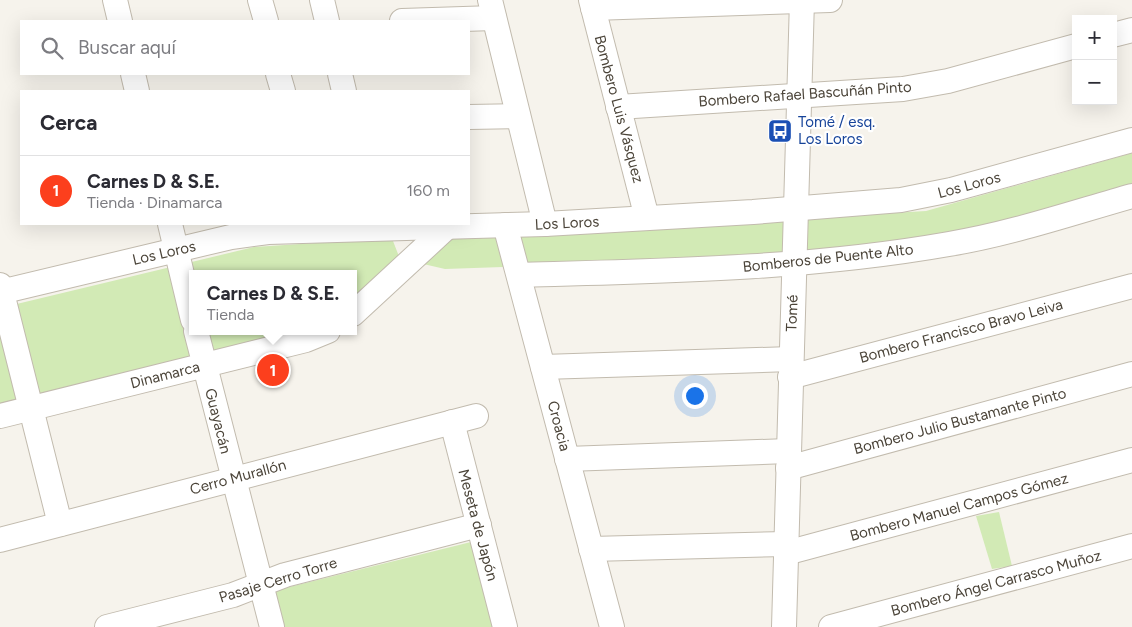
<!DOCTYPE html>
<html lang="es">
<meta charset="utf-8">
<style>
:root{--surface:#fff;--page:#f7f7f7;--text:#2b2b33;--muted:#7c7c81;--line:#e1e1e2;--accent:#fc3f1d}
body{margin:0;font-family:Figtree,sans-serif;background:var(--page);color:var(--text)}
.controls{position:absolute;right:15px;top:15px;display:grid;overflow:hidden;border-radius:0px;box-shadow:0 5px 20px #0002}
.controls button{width:45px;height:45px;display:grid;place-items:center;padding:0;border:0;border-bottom:1px solid var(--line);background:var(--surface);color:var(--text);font:25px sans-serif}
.you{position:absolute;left:694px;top:395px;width:18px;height:18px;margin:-12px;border:4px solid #fff;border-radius:50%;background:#1a73e8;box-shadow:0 0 0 8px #1a73e833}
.badge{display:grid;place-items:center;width:32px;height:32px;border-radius:50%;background:var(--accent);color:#fff;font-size:16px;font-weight:700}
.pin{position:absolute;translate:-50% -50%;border:2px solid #fff;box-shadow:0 1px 5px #0006}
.popup{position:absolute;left:189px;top:270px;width:168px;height:65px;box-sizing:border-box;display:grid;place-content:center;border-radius:0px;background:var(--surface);filter:drop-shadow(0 1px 4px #0005);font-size:16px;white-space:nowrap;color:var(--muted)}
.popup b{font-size:19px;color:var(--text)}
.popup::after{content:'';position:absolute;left:50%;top:100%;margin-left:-10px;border:10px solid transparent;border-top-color:var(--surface)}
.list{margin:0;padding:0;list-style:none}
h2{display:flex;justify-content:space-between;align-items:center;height:65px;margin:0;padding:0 20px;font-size:21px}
h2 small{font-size:16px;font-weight:400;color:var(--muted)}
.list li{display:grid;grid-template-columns:32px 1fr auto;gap:15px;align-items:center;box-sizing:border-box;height:70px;padding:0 20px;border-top:1px solid var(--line)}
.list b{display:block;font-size:19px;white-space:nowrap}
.list p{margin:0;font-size:16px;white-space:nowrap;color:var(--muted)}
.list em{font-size:16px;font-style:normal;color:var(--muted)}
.icon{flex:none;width:28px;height:28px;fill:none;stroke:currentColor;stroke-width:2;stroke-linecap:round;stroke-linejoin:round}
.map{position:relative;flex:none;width:1132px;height:627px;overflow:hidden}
.search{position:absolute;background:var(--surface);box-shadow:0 5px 20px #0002;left:20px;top:20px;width:450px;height:55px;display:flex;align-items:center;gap:12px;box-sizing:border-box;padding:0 18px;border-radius:0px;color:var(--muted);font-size:19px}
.panel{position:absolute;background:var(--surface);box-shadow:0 5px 20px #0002;left:20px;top:90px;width:450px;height:135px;border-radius:0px}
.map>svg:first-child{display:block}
.green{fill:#d2eab5}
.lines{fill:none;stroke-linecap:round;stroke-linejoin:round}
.minor-casing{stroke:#c2bbae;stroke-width:26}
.minor{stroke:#fff;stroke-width:24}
.labels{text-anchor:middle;stroke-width:4.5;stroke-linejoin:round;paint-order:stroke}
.street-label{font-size:15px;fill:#4b4439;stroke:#fff}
.transit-label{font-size:15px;fill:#164399;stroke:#fff;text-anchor:start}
</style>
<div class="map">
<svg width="1132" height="627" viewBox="0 0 1132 627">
<rect width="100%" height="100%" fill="#f6f3ec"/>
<!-- green -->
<g class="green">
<polygon points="1132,153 1132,188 924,242 813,256 445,269 419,263 451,239 926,211"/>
<polygon points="378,239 393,241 400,259 353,298 353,274 193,274 193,331 292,331 0,405 0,308 254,247"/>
<polygon points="999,512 1012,566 992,569 976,516"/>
<polygon points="471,542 493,627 282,627 273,591"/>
</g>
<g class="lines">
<defs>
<g id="minor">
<polyline points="115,0 120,21"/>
<polyline points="260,0 266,21"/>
<polyline points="322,0 327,21"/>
<polyline points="490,0 545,224"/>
<polyline points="591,0 647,218"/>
<polyline points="593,8 830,0"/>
<polyline points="402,21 494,18"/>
<polyline points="1113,35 1132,30"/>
<polyline points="133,74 137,91"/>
<polyline points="278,74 283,91"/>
<polyline points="340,74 344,91"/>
<polyline points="618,107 903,89 948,81 1076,46"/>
<polyline points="469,117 518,116"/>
<polyline points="170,224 193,320"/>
<polyline points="505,225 612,627"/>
<path d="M519 275C662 271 807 269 949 244 1010 234 1072 213 1132 196"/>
<polyline points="0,285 60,524"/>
<polyline points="0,292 231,237 268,232 545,224 753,212 901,200 951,190 1132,140"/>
<polyline points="353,314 446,228"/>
<polyline points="196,331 272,627"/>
<polyline points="543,367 791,359"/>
<polyline points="790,377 1132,286"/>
<polyline points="0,416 306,340 328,331"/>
<polyline points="452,422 505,627"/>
<polyline points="567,459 788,451"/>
<polyline points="788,468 1132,374"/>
<polyline points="0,540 476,416"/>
<polyline points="591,549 786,544"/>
<polyline points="786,553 1132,460"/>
<polyline points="107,627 233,595 285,575 479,525"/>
<polyline points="784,627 802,0"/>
<polyline points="831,627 1132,546"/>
</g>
</defs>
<!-- minor casing -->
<use href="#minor" class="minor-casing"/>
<!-- minor -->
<use href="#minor" class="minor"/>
</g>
<!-- icons -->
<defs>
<symbol id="bus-square" viewBox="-11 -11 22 22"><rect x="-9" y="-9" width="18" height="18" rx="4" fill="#1a4fb4" stroke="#fff"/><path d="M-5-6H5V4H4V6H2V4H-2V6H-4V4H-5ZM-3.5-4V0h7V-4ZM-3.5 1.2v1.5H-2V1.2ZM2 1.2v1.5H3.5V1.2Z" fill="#fff"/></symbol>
</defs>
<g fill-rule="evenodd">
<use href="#bus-square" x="766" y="117" width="28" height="28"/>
</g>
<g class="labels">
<!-- street labels -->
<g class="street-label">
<text transform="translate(805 94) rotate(-4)" y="5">Bombero Rafael Bascuñán Pinto</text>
<text transform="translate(619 109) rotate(75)" y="5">Bombero Luis Vásquez</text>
<text transform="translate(969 185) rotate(-15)" y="5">Los Loros</text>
<text transform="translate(567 223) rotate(-3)" y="5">Los Loros</text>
<text transform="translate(164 253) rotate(-13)" y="5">Los Loros</text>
<text transform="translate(828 258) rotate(-6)" y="5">Bomberos de Puente Alto</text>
<text transform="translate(792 313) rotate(-88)" y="5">Tomé</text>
<text transform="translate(961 331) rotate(-15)" y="5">Bombero Francisco Bravo Leiva</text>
<text transform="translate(165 375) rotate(-14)" y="5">Dinamarca</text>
<text transform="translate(218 421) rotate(76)" y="5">Guayacán</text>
<text transform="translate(960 421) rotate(-15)" y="5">Bombero Julio Bustamante Pinto</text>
<text transform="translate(559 426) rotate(75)" y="5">Croacia</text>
<text transform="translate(238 477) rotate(-15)" y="5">Cerro Murallón</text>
<text transform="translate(959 507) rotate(-15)" y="5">Bombero Manuel Campos Gómez</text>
<text transform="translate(478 525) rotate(75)" y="5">Meseta de Japón</text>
<text transform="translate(278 580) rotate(-17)" y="5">Pasaje Cerro Torre</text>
<text transform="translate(996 583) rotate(-15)" y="5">Bombero Ángel Carrasco Muñoz</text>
</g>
<!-- transit labels -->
<g class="transit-label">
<text x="798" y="127">Tomé / esq.<tspan x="798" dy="17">Los Loros</tspan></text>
</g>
</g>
</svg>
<div class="controls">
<button>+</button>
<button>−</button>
</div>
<div class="you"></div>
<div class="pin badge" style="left:273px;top:370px">1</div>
<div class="popup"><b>Carnes D &amp; S.E.</b>Tienda</div>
<div class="search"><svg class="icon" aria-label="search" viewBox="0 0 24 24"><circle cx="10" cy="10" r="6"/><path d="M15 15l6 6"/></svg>Buscar aquí</div>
<section class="panel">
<h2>Cerca<small></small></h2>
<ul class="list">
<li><span class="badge">1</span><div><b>Carnes D &amp; S.E.</b><p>Tienda · Dinamarca</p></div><em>160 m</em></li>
</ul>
</section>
</div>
